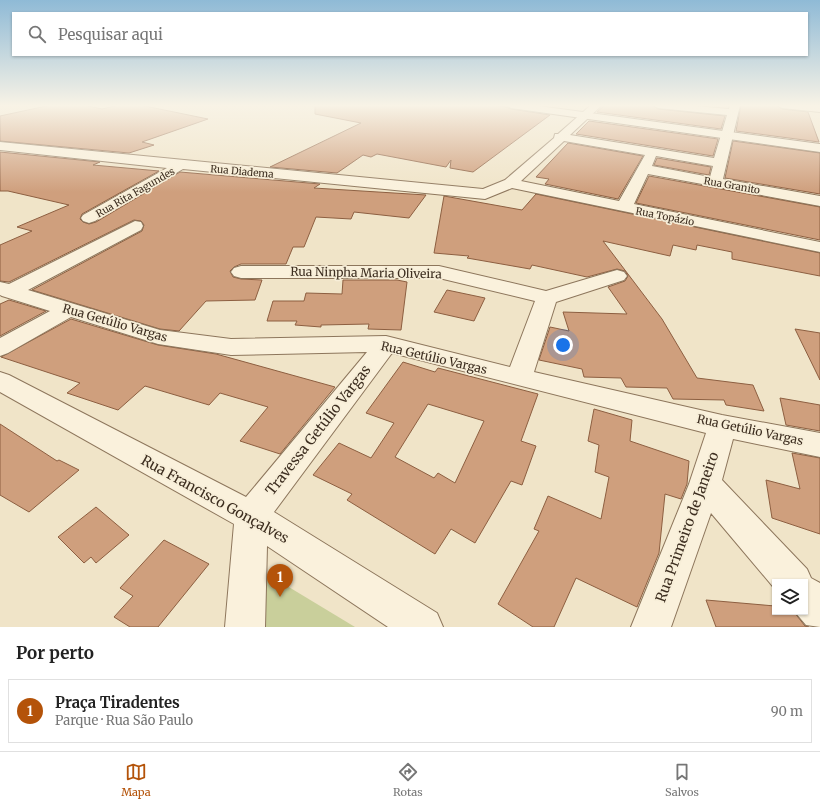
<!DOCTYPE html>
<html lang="pt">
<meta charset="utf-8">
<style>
:root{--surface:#fff;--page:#f6f6f6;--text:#222;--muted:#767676;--line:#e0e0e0;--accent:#b45309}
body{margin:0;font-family:Merriweather,serif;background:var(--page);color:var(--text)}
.controls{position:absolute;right:12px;bottom:12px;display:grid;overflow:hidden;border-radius:0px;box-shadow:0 1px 3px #0004}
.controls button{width:36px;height:36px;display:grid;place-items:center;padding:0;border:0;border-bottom:1px solid var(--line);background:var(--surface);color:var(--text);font:20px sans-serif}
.you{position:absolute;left:563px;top:345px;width:14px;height:14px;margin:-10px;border:3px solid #fff;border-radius:50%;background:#1a73e8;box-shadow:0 0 0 6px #1a73e833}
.badge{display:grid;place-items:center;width:26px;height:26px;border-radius:50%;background:var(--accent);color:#fff;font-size:13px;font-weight:700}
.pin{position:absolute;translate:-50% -33px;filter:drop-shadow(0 1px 2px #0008)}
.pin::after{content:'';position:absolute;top:21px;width:14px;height:12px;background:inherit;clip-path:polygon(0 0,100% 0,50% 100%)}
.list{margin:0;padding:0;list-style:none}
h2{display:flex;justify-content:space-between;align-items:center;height:52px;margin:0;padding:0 16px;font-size:17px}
h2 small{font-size:13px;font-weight:400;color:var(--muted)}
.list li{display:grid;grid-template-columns:26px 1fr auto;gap:12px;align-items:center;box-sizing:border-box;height:64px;margin:0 8px 8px;padding:0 8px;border:1px solid var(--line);border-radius:0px}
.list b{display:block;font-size:15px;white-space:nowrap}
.list p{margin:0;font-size:13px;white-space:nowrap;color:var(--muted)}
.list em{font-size:13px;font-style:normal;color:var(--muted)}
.icon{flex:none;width:22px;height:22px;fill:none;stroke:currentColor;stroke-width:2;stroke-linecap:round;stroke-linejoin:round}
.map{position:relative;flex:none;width:820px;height:627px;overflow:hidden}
.search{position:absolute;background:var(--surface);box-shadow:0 1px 3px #0004;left:12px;right:12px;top:12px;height:44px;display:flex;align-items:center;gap:10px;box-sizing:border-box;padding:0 14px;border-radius:0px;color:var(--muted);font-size:15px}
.sheet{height:124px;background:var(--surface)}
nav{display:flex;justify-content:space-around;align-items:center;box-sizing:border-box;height:56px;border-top:1px solid var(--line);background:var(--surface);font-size:11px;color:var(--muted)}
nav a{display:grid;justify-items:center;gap:2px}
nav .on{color:var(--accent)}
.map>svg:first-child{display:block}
.green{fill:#c9cf9b}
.building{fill:#cf9f7d;stroke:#8d5f41;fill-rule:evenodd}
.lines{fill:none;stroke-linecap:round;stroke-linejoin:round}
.minor-casing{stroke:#8d765c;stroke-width:2}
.tertiary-casing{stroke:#8d765c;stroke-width:2}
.minor{fill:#faf1dc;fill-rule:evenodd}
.tertiary{fill:#faf1dc;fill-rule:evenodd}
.labels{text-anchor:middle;stroke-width:3.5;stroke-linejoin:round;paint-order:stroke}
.far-street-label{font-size:10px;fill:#3d2e20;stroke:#f7eed8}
.street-label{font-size:12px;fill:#3d2e20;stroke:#f7eed8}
.near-street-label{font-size:14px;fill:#3d2e20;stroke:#f7eed8}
</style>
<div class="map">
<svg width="820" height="627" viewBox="0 0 820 627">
<rect width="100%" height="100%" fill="#f0e4c8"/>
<!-- green -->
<polygon class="green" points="254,566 355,627 255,627"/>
<!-- building -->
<g class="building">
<polygon points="51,105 84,105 102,109 119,105 140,105 208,119 142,142 154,145 129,153 0,141 0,116"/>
<polygon points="315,105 492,105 506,107 511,109 550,115 473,172 450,168 451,160 446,167 377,154 371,157 363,155 337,173 270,167 361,123 315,114"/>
<polygon points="605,105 652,105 658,109 725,116 721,129 597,112"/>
<polygon points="741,105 776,105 782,109 808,112 819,142 736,131"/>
<polygon points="589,121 718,139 713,156 576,134"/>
<polygon points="733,141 820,153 820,194 725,178"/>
<polygon points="568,143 643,156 618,199 545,184 549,179 536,177"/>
<polygon points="0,152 100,162 93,165 159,171 82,214 80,219 83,222 89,224 96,222 180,172 320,184 314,188 426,195 409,218 354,212 351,219 316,217 304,247 293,247 286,264 241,264 234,267 230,271 233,277 241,279 262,280 255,300 206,301 179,331 160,329 32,290 142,231 144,225 141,221 134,220 9,282 0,281 0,245 32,231 17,227 69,205 8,191 0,191"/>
<polygon points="657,158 711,167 709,175 654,165"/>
<polygon points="649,176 820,207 820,240 636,203"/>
<polygon points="536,194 820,253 820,276 732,259 732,252 697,245 696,250 673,245 670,256 603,241 662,319 697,378 753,385 764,411 726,405 724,400 673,399 667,388 626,387 621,378 584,377 582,369 539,360 550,327 569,331 563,312 627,314 608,287 625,281 628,276 625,271 617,269 587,277 532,265 530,269 467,258 469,256 434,253 444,196 522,210"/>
<polygon points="343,280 397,280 407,282 401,330 368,329 369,324 321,325 321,327 295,325 297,321 267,321 273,301 304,301 306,293 342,294"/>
<polygon points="447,290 485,298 474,321 434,312"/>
<polygon points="9,300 46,311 0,336 0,304"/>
<polygon points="71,319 158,345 216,354 335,387 280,454 240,441 268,407 220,393 209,405 145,386 118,410 67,393 80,383 1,357"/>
<polygon points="795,329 820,333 820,380"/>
<path d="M403 362 435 372 438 368 538 394 521 441 536 446 522 485 511 481 475 543 451 529 435 554 347 500 352 494 313 475 339 443 371 458 394 423 366 413ZM428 404 484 421 455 483 438 473 434 478 395 457Z"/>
<polygon points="780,398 820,405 820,431 786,425"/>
<polygon points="594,409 632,420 630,441 689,461 687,484 681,499 665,494 659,553 637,607 576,578 554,627 533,627 498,604 539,531 534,529 548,496 601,519 609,477 595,472 599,445 588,441"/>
<polygon points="0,424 57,461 59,460 79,470 29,512 0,495"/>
<polygon points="792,453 820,458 820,534 772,518 766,480 800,489"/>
<polygon points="96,507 129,535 96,563 91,557 84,563 58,537"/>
<polygon points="164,540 209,564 158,627 130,627 114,617 133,596 120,588"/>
<polygon points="706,600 775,606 775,612 794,612 805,626 809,627 716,627"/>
</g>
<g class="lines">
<defs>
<g id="minor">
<path d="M591 105H602L570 135 714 158 727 115 658 108 653 105H684L729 109 730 105H740L723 179 820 196V206L648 174 634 204 820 242V252L512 188 485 199 183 169 95 221 89 223 83 221 81 218 83 215 167 168 0 150V142L483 189 505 180 554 138 555 134H558ZM564 141 645 155 619 201 521 181ZM656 156 713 166 710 177 652 166Z"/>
<polygon points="777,105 818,106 820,106 820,112 782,108"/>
<polygon points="135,221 141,222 143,226 141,230 28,290 160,330 231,339 386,336 510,367 535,301 439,278 241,278 234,276 231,272 234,268 241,266 439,266 546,291 610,272 617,270 624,272 627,276 624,280 556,302 534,372 722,415 820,433 820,457 733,439 722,480 807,569 811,578 820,583 820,627 806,625 795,612 805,612 805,582 775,582 775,589 711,513 671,627 631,627 689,484 706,433 392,353 274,512 437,613 443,627 388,627 267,546 265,627 225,627 234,524 0,392 0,372 9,375 246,497 367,352 231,355 158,344 71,317 8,353 0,356 0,338 50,311 2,296 0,295 0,282 9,284"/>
</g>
<polygon id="tertiary" points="506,105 531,105 820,144 820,152 511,108"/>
</defs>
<!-- minor casing -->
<use href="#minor" class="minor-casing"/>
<!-- tertiary casing -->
<use href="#tertiary" class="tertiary-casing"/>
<!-- minor -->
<use href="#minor" class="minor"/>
<!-- tertiary -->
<use href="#tertiary" class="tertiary"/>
</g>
<!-- sky -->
<linearGradient id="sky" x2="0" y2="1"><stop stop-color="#8fbad6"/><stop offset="0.55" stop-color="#f8f3e6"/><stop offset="1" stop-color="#f8f3e6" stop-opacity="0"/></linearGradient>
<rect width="820" height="192" fill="url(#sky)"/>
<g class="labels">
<!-- far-street labels -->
<g class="far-street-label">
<text transform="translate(242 171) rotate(5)" y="4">Rua Diadema</text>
<text transform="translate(732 185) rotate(10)" y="4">Rua Granito</text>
<text transform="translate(135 192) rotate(-30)" y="4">Rua Rita Fagundes</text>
<text transform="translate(665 216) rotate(11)" y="4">Rua Topázio</text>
</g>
<!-- street labels -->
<g class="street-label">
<text transform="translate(366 273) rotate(1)" y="4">Rua Ninpha Maria Oliveira</text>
<text transform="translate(115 323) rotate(16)" y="4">Rua Getúlio Vargas</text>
<text transform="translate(434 358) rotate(13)" y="4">Rua Getúlio Vargas</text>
<text transform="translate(750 430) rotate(12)" y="4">Rua Getúlio Vargas</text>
</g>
<!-- near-street labels -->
<g class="near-street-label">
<text transform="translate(318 430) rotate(-52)" y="5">Travessa Getúlio Vargas</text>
<text transform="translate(215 499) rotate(29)" y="5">Rua Francisco Gonçalves</text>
<text transform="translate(687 527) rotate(-70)" y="5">Rua Primeiro de Janeiro</text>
</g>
</g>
</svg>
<div class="controls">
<button><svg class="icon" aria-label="layers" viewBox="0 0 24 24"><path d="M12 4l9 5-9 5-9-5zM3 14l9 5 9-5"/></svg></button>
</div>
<div class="you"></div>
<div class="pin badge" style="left:280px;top:597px">1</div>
<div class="search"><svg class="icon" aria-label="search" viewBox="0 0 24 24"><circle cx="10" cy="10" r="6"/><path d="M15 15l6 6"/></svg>Pesquisar aqui</div>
</div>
<section class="sheet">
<h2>Por perto<small></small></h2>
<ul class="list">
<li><span class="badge">1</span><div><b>Praça Tiradentes</b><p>Parque · Rua São Paulo</p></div><em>90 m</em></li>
</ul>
</section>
<nav>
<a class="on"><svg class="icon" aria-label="map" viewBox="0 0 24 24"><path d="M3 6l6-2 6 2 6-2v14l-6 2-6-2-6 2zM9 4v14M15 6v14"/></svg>Mapa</a>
<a><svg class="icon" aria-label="directions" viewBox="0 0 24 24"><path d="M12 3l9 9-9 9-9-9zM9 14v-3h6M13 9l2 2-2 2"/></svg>Rotas</a>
<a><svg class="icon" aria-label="saved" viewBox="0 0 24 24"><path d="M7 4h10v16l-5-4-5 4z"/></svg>Salvos</a>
</nav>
